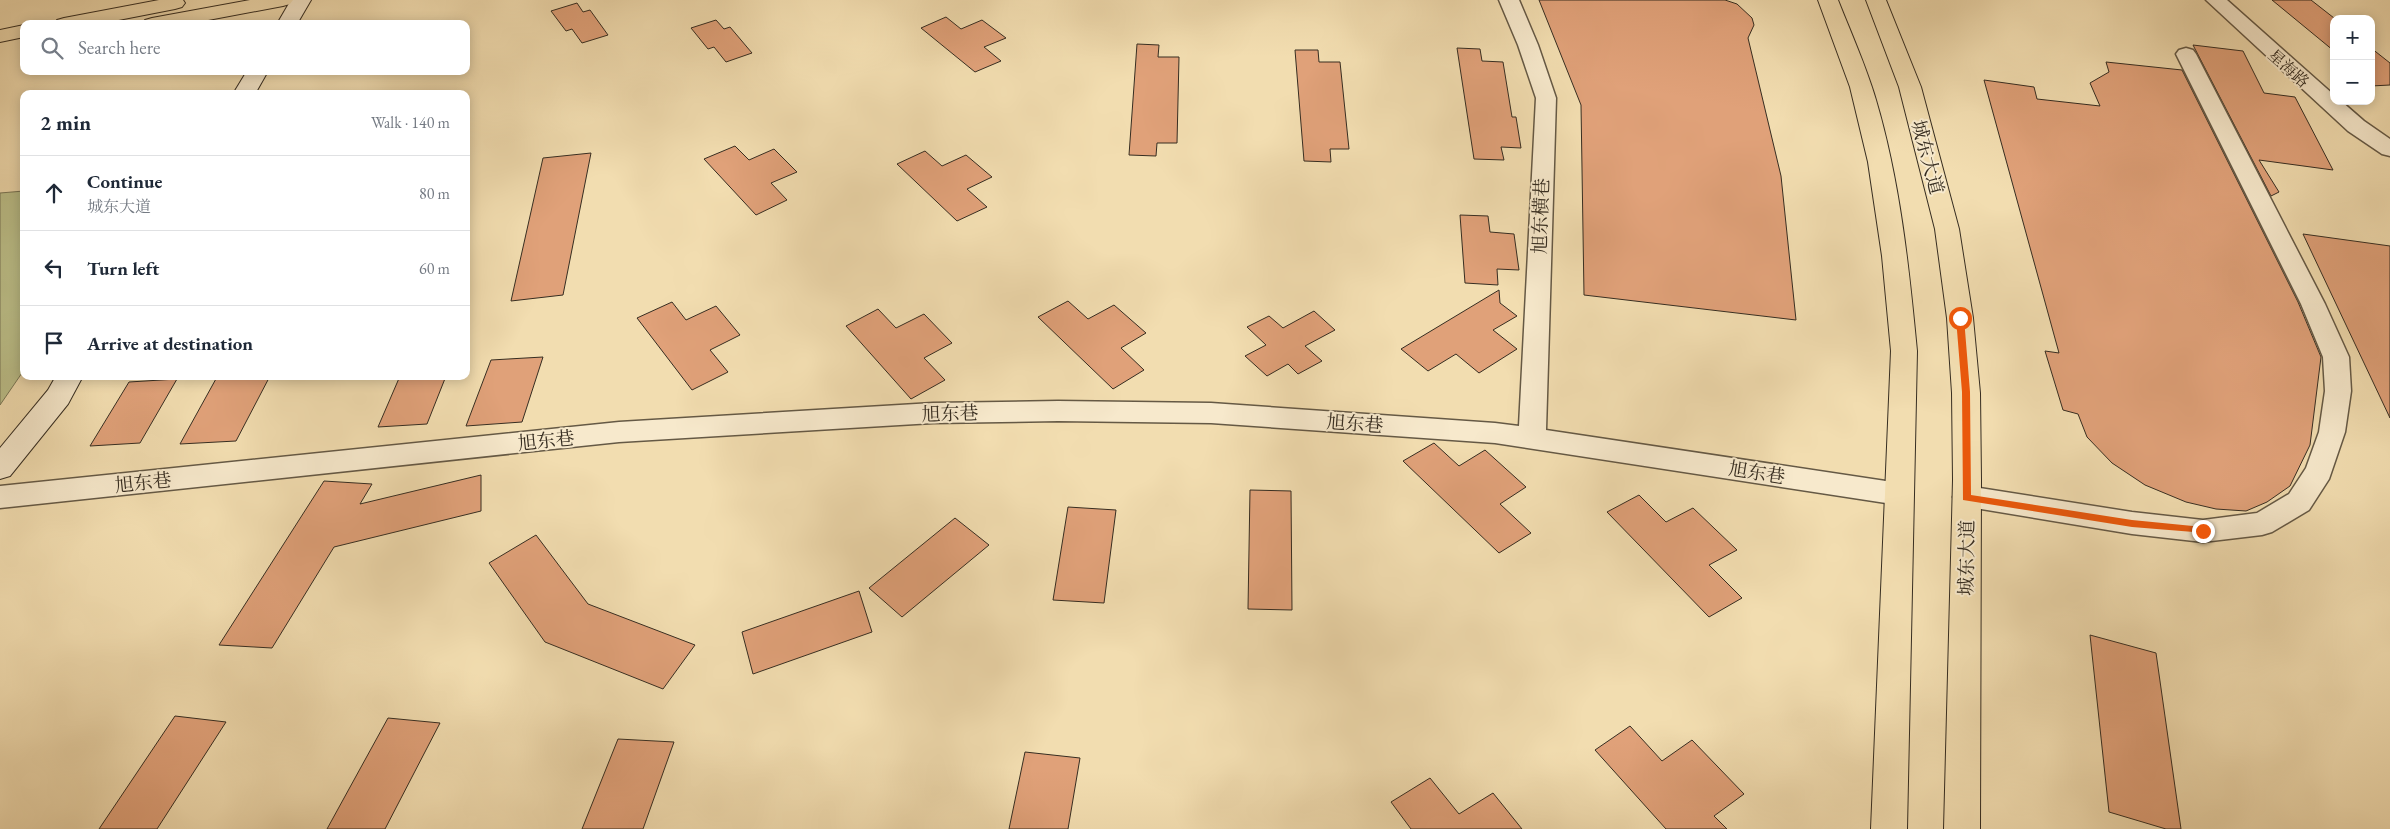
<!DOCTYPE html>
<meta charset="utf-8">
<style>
:root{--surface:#fff;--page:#f2f2f3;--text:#1f2937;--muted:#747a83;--line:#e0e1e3}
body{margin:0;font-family:"EB Garamond","Noto Serif SC",serif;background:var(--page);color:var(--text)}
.controls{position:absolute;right:15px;top:15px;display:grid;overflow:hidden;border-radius:10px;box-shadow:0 2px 12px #0003}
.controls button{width:45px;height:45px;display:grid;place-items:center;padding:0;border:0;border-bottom:1px solid var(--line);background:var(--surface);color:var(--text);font:25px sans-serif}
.stop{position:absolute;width:15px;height:15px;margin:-11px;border:4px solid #ea580c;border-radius:50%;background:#fff}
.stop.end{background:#ea580c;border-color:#fff;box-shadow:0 1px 5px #0008}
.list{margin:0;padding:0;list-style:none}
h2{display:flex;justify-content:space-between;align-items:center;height:65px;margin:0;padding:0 20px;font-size:21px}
h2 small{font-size:16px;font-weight:400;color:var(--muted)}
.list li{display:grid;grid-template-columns:32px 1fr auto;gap:15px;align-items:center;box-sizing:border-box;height:75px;padding:0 20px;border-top:1px solid var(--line)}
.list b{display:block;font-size:19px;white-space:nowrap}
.list p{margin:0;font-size:16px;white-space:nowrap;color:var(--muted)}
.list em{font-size:16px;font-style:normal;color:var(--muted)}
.icon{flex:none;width:28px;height:28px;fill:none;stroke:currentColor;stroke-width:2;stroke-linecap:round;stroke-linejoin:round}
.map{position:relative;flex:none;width:2390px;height:829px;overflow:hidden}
.search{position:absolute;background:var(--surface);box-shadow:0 2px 12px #0003;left:20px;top:20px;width:450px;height:55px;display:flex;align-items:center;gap:12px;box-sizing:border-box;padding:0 18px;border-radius:10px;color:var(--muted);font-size:19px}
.panel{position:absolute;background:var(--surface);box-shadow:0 2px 12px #0003;left:20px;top:90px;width:450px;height:290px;border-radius:10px}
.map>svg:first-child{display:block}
.green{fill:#bcc08a;stroke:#797656}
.building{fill:#e0a179;stroke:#362d21}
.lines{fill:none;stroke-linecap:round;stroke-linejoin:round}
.street-casing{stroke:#655945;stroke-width:3}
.secondary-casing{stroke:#362d21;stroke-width:2}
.primary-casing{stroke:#362d21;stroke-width:2}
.street{fill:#f7e9cc;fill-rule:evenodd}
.secondary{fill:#f7e9cc;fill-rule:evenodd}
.primary{fill:#f2ddb0;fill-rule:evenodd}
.route{fill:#ea580c}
.labels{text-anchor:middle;stroke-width:4;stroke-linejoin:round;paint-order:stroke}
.far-street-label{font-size:16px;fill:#362d21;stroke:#f7e9cc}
.street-label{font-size:19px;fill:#362d21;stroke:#f7e9cc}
</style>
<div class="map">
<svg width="2390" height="829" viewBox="0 0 2390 829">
<rect width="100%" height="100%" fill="#f2ddb0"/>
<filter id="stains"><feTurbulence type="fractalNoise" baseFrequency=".004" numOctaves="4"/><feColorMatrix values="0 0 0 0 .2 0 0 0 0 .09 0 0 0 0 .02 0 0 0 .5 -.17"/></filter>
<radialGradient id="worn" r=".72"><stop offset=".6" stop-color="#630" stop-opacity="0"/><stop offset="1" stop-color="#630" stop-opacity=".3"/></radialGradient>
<!-- green -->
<polygon class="green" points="24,191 24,370 0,405 0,193"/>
<!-- building -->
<g class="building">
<polygon points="1539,0 1725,0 1737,4 1752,18 1754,25 1748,38 1781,176 1796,320 1584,295 1581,105"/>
<polygon points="2272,0 2311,0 2334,18 2334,51"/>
<polygon points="577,3 583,12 590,10 608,35 582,43 572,29 566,31 551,11"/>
<polygon points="946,17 961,29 982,20 1006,38 984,47 1001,61 975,72 921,28"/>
<polygon points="716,20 724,29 730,27 752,53 726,62 714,47 708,49 691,28"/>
<polygon points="1137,44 1159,45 1158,57 1179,57 1177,143 1157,143 1156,156 1129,155"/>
<polygon points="2193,45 2243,51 2264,93 2295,97 2333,170 2259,160 2279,192 2271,196"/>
<polygon points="1457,48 1480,49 1482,61 1503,62 1512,117 1516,117 1521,148 1501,147 1504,160 1474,159"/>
<polygon points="2371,48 2390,63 2390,85 2371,86"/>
<polygon points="1295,50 1318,50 1319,62 1340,62 1349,149 1330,149 1331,162 1304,161"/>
<polygon points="2106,62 2182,70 2298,302 2321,357 2310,445 2290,486 2267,502 2246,511 2216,509 2186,502 2145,485 2112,463 2087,437 2078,414 2063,410 2045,351 2059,353 1984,80 2034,87 2037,99 2100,106 2090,83 2109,72"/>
<polygon points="735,146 749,160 774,149 797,172 771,183 787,200 756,215 704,159"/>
<polygon points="925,151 942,166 966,155 992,177 967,189 987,207 957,221 897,164"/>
<polygon points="591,153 563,295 511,301 543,158"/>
<polygon points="1460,215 1488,216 1490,232 1514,234 1519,270 1497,269 1498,285 1465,283"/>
<polygon points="2303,234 2390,246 2390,418"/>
<polygon points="1499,290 1500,303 1517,316 1493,330 1517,349 1479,373 1456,354 1428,371 1401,349"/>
<polygon points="1068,301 1088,319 1114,305 1146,333 1121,348 1144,370 1113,389 1038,317"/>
<polygon points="672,302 686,320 716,306 740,335 710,350 728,372 692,390 637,318"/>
<polygon points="878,309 896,328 924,314 952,343 924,358 945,380 911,399 846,326"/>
<polygon points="1314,311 1335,330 1305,346 1322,361 1298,374 1288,364 1267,376 1245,356 1266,345 1247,327 1269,316 1283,328"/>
<polygon points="543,357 522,422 466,426 491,360"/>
<polygon points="270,376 236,441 180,444 217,377"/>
<polygon points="400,376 446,376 427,424 378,427"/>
<polygon points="177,379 140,443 90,446 129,382"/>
<polygon points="1434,443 1459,466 1485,450 1526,487 1500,504 1531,533 1499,553 1403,461"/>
<polygon points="481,475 481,511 334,547 272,648 219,645 324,481 372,484 360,504"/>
<polygon points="1250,490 1291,491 1292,610 1248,609"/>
<polygon points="1639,495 1666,522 1693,508 1737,550 1709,565 1742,598 1709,617 1607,512"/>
<polygon points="1068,507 1116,510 1104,603 1053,600"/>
<polygon points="955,518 989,545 902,617 869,588"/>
<polygon points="536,535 588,604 695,645 663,689 545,642 489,563"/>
<polygon points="859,591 872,632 753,674 742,632"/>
<polygon points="2090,635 2156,653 2181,829 2166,829 2109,812"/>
<polygon points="175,716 226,722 157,829 99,829"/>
<polygon points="388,718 440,723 385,829 327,829"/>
<polygon points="1630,726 1662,761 1692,740 1744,794 1714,816 1727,829 1666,829 1595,750"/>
<polygon points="618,739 674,742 643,829 582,829"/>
<polygon points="1025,752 1080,758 1068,829 1009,829"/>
<polygon points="1430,778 1459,814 1493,793 1522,829 1411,829 1391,802"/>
</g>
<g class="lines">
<defs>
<g id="street">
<polygon points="1499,0 1519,0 1538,45 1556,98 1546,430 1899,483 1909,486 1913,494 1909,502 1899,505 1495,443 1211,423 1058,421 933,423 619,442 0,508 0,486 619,422 933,403 1058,401 1211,403 1495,423 1519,426 1536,98 1518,45"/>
<polygon points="2206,0 2227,0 2334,95 2334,101 2341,101 2364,121 2390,139 2390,156 2382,154 2348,131"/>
<polygon points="2186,48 2193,50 2196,54 2325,304 2349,357 2351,391 2345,432 2329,479 2309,510 2272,532 2262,535 2203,542 2132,534 1957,505 1953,497 1957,489 1967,486 2132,512 2203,520 2257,513 2289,494 2306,468 2319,432 2325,391 2323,357 2301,304 2176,54 2179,50"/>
</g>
<g id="secondary">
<polygon points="291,0 311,0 297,24 277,24"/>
<polygon points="247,71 268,71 255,94 233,94"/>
<polygon points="56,376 83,376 68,404 10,476 0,479 0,448 48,390"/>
</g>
<g id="primary">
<polygon points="159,0 183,0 185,3 182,7 175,9 98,24 54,24 57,20 64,18"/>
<polygon points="250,0 293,0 290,4 283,6 187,24 142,24 145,20 152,18"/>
<path d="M1818 0H1838C1851 33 1866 66 1876 100 1900 181 1909 267 1917 351L1907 829H1871L1891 351 1882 256 1868 162 1850 87Z"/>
<polygon points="1866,0 1886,0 1921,87 1959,229 1973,318 1980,393 1981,480 1980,829 1944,829 1953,480 1952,393 1947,318 1935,229 1899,87"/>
<polygon points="24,25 24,37 0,42 0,30"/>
</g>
</defs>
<!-- street casing -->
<use href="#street" class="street-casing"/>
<!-- secondary casing -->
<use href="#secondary" class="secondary-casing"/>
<!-- primary casing -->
<use href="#primary" class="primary-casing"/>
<!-- street -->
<use href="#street" class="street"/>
<!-- secondary -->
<use href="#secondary" class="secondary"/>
<!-- primary -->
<use href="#primary" class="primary"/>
</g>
<!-- route -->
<polygon class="route" points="1960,315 1964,318 1970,392 1971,495 2132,520 2203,527 2207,531 2206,533 2132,527 1963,500 1962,392 1956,318"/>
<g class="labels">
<!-- far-street labels -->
<g class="far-street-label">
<text transform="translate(2289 68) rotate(42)" y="6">星海路</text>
</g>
<!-- street labels -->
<g class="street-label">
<text transform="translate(1928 157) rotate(75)" y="7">城东大道</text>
<text transform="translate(1540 216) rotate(-88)" y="7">旭东横巷</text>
<text transform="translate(950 413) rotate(-2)" y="7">旭东巷</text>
<text transform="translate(1355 423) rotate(4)" y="7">旭东巷</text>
<text transform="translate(546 440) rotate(-6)" y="7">旭东巷</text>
<text transform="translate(1757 472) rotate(9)" y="7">旭东巷</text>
<text transform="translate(143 482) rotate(-6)" y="7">旭东巷</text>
<text transform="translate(1966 558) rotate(-89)" y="7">城东大道</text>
</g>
</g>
<rect width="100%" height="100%" filter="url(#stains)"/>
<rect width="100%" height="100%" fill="url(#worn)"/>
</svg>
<div class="controls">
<button>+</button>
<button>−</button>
</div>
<div class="stop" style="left:1960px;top:318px"></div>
<div class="stop end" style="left:2203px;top:531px"></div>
<div class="search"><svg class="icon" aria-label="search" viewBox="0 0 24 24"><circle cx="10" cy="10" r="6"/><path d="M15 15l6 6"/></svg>Search here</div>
<section class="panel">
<h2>2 min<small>Walk · 140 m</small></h2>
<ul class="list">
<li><svg class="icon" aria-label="ahead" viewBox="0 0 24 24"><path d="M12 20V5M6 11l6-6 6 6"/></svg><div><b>Continue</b><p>城东大道</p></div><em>80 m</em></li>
<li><svg class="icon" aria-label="left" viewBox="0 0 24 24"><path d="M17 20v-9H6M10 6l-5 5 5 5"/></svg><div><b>Turn left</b></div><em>60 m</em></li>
<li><svg class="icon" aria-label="arrive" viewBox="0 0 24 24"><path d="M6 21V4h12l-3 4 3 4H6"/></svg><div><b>Arrive at destination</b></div></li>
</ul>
</section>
</div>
